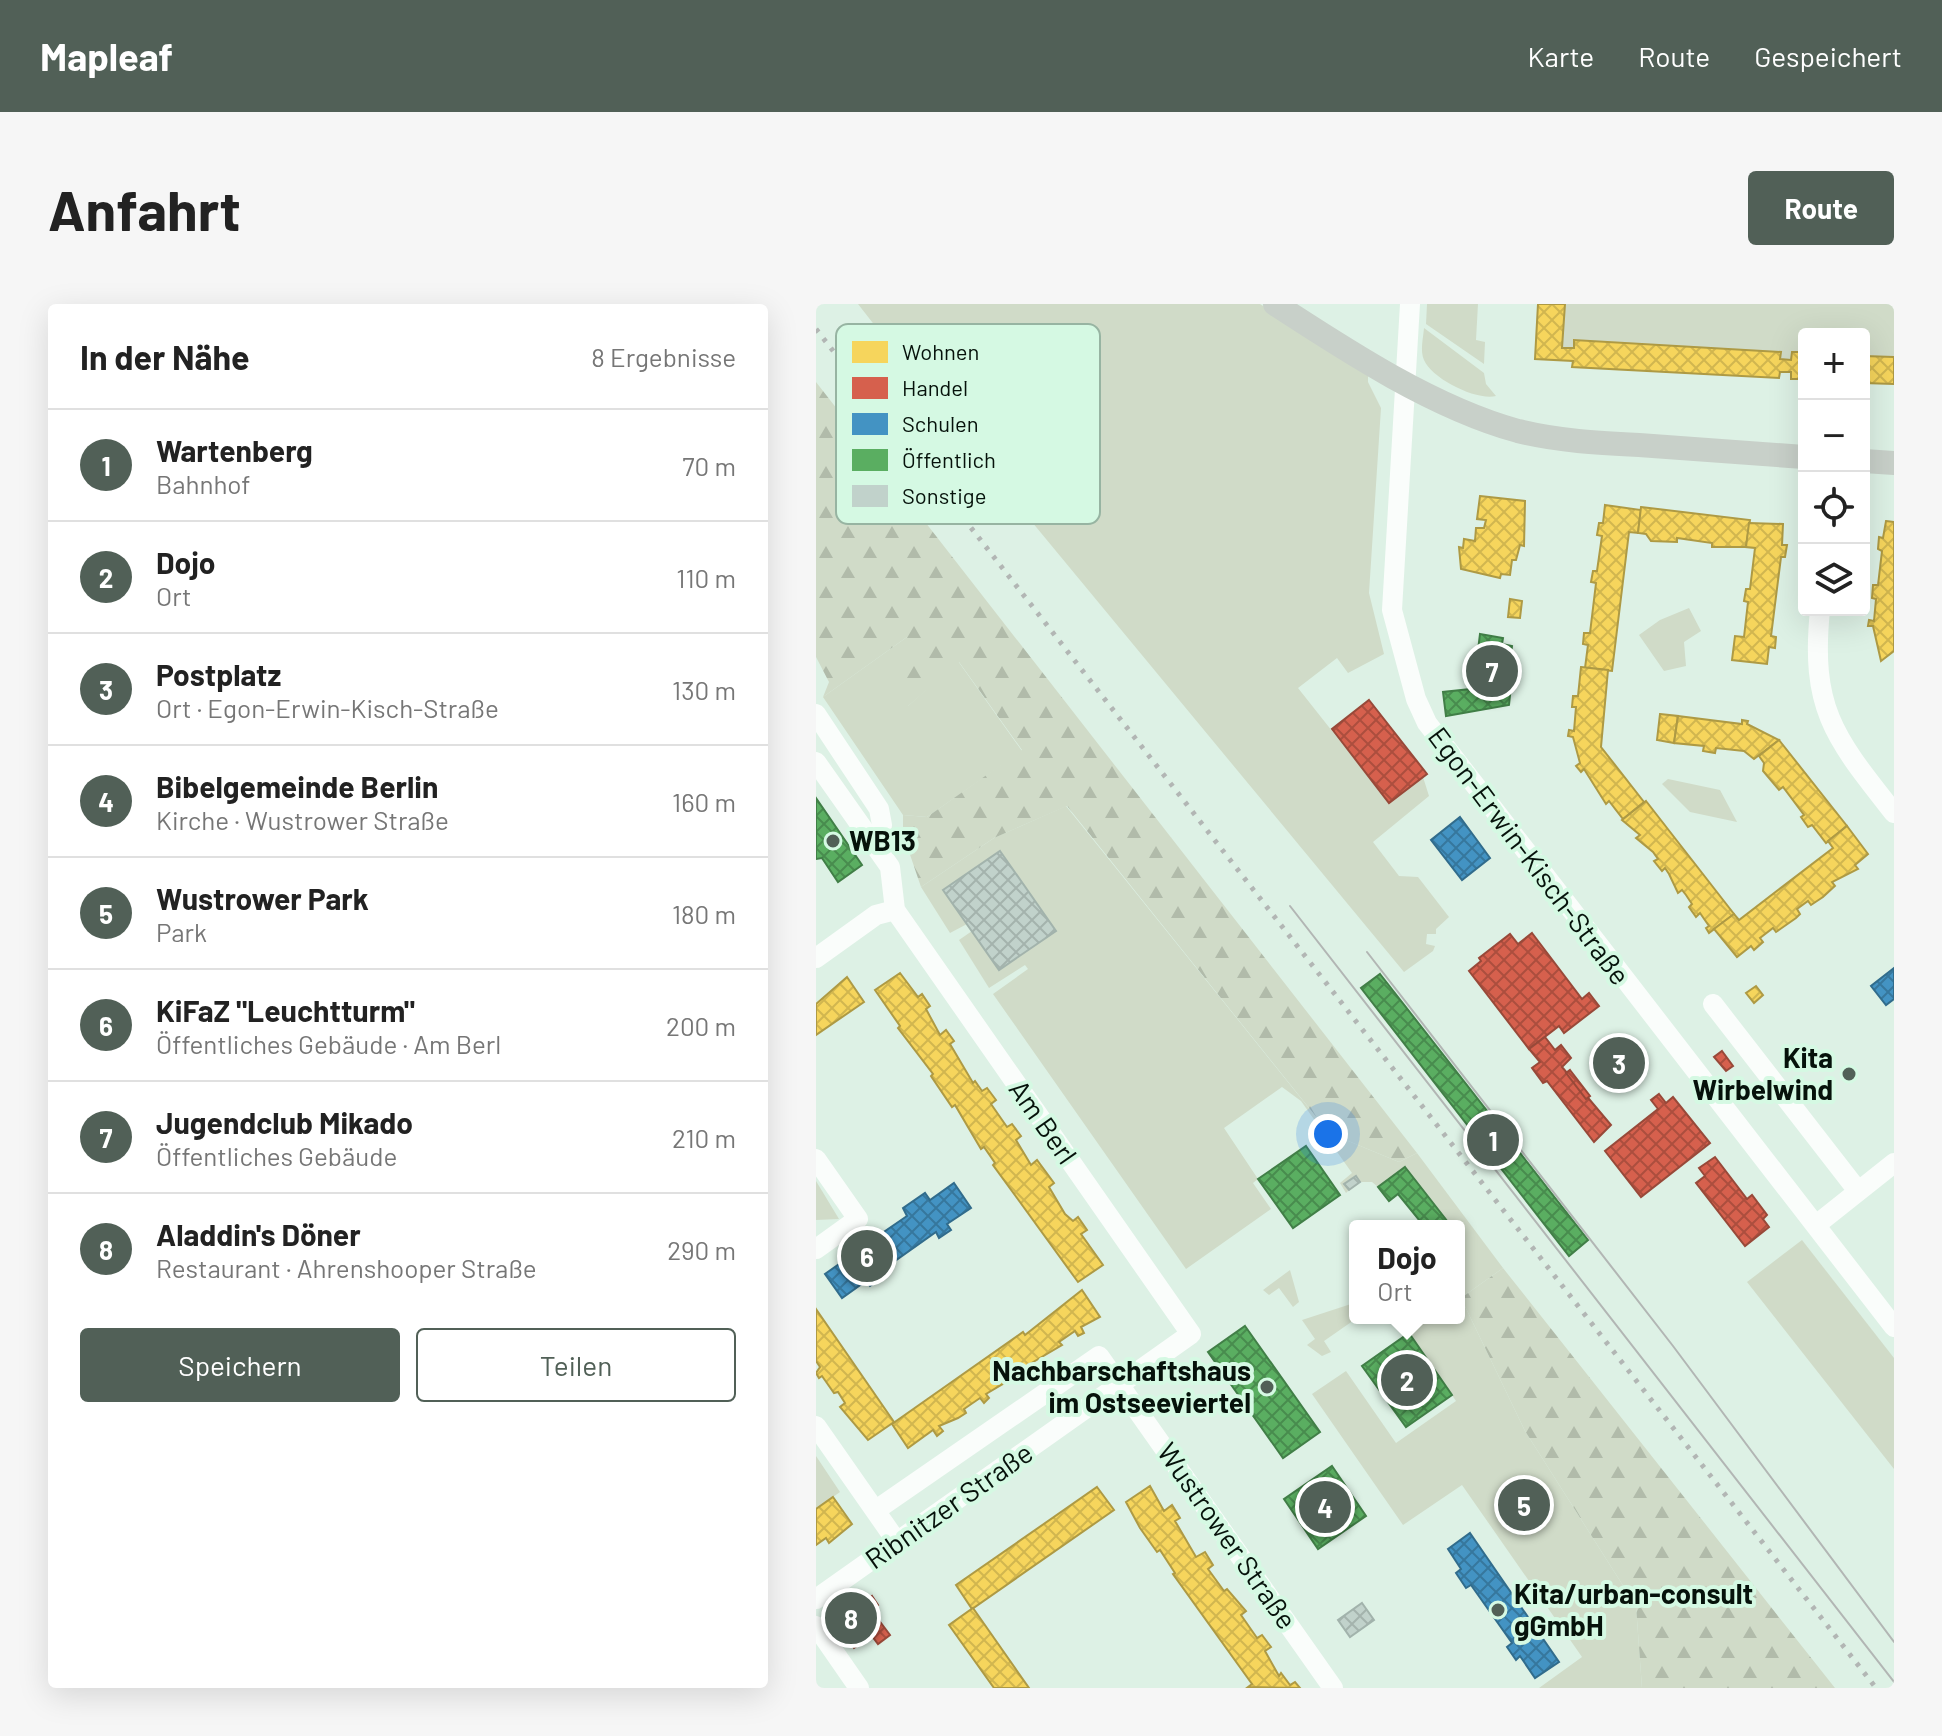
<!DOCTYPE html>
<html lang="de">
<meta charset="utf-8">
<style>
:root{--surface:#fff;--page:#f6f6f6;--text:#222;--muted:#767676;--line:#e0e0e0;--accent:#516057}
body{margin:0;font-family:Barlow,sans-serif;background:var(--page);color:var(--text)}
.controls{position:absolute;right:24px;top:24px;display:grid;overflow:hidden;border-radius:8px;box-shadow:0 8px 32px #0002}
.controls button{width:72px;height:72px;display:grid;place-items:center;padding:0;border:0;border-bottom:2px solid var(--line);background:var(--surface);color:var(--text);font:40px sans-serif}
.you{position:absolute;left:512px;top:830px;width:28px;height:28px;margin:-20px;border:6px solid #fff;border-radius:50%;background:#1a73e8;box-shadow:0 0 0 12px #1a73e833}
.badge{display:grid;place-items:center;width:52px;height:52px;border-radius:50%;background:var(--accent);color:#fff;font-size:26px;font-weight:700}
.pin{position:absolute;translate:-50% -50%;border:4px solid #fff;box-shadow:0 2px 8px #0006}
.popup{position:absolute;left:533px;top:916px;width:116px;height:104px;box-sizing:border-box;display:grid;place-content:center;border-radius:8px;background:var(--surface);filter:drop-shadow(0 2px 6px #0005);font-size:26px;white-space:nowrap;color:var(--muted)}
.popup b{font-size:30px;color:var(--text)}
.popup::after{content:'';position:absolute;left:50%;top:100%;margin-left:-16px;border:16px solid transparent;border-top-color:var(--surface)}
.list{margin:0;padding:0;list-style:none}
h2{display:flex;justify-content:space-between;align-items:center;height:104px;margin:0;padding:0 32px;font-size:34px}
h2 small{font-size:26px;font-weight:400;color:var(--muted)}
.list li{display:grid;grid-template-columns:52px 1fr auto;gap:24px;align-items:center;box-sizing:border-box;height:112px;padding:0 32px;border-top:2px solid var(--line)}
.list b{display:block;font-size:30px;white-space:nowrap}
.list p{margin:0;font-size:26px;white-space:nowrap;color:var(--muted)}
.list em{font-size:26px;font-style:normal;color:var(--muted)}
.actions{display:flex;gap:16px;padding:24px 32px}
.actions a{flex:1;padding:18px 0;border:2px solid var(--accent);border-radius:8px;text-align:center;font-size:28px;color:var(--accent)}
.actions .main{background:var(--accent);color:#fff}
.icon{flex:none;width:44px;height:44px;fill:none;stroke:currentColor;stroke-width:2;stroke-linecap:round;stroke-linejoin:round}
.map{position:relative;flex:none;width:1078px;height:1384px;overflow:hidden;border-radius:8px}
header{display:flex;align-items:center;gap:48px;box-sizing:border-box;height:112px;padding:0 40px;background:var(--accent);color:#fff}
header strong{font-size:38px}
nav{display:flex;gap:44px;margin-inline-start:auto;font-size:28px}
.intro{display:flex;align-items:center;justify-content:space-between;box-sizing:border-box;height:192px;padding:0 48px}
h1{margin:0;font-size:56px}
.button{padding:20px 36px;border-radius:8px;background:var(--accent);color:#fff;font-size:28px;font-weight:700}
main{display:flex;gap:48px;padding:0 48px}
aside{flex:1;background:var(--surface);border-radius:8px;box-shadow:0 8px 32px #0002}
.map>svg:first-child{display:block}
.green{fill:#d0dbc8}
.forest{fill:url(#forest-firs)}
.homes{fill:url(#homes-cross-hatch);stroke:#ae9a44;stroke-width:2}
.shops{fill:url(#shops-cross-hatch);stroke:#984939;stroke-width:2}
.schools{fill:url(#schools-cross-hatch);stroke:#316c8c;stroke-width:2}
.public{fill:url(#public-cross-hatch);stroke:#417f47;stroke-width:2}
.building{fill:url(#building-cross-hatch);stroke:#a2b3ac;stroke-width:2}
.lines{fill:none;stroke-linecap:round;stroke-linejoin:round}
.minor{stroke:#fafdfb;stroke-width:20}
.major{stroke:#c8d0c9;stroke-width:24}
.tram{stroke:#b2b6b4;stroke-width:2}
.rail{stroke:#b2b6b4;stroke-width:5;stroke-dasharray:4 8;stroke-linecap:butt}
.poi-dot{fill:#516057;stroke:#d5f9e3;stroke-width:3}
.labels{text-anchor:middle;stroke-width:8;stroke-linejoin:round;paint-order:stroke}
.poi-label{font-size:28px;font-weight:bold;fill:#06120b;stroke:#d5f9e3;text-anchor:start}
.street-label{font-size:28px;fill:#06120b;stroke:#d5f9e3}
.key{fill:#d5f9e3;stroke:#97b4a2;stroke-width:2}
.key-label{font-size:22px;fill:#06120b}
</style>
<header>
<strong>Mapleaf</strong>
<nav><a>Karte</a><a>Route</a><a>Gespeichert</a></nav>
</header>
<div class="intro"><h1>Anfahrt</h1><a class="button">Route</a></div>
<main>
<aside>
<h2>In der Nähe<small>8 Ergebnisse</small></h2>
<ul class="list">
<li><span class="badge">1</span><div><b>Wartenberg</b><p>Bahnhof</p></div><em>70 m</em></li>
<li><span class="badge">2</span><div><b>Dojo</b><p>Ort</p></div><em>110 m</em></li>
<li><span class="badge">3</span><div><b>Postplatz</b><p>Ort · Egon-Erwin-Kisch-Straße</p></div><em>130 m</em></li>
<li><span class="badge">4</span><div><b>Bibelgemeinde Berlin</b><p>Kirche · Wustrower Straße</p></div><em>160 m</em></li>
<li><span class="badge">5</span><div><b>Wustrower Park</b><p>Park</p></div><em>180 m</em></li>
<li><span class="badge">6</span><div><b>KiFaZ &quot;Leuchtturm&quot;</b><p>Öffentliches Gebäude · Am Berl</p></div><em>200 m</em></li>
<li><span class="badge">7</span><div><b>Jugendclub Mikado</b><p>Öffentliches Gebäude</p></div><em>210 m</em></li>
<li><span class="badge">8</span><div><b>Aladdin's Döner</b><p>Restaurant · Ahrenshooper Straße</p></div><em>290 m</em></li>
</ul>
<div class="actions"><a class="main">Speichern</a><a>Teilen</a></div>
</aside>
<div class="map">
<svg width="1078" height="1384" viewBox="0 0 1078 1384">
<defs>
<pattern id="forest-firs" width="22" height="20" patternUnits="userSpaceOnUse" patternTransform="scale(2)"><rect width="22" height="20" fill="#d0dbc8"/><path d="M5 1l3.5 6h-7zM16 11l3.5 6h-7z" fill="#b1bbaa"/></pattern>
<pattern id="homes-cross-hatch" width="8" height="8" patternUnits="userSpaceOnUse" patternTransform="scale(2)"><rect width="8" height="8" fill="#f6d55c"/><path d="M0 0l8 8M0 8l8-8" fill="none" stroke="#d1b64f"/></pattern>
<pattern id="shops-cross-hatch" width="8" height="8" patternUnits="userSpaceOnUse" patternTransform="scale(2)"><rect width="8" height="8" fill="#d6604d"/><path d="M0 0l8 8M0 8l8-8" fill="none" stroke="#ac4e3e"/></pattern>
<pattern id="schools-cross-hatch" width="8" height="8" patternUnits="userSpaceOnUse" patternTransform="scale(2)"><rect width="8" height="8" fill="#4393c3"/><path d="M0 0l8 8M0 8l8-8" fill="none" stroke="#36779d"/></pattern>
<pattern id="public-cross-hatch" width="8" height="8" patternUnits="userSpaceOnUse" patternTransform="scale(2)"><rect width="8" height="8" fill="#5aae61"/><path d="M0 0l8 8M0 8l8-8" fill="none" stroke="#488c4e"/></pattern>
<pattern id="building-cross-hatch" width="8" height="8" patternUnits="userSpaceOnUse" patternTransform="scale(2)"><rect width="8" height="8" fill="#c1d2cb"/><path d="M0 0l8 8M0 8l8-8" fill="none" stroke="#a4b3ad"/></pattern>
</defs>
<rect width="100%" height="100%" fill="#ddf1e5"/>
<!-- green -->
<g class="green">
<polygon points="42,0 444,0 552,69 552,78 565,104 553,289 568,350 532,369 521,354 482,384 573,499 607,473 613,492 557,538 583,572 602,573 633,613 620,625 620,630 611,630 610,640 619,642 617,647 588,668 149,137"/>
<polygon points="611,0 662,0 660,36 669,38 668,60 610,20"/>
<polygon points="749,0 1078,0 1078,53 1048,52 1048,30 988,30 988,48 976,48 975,56 964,55 964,48 759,36 758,44 746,44"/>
<path d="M608 24 668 69 670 80 680 92C661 97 616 75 608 56 604 47 607 35 608 24Z"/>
<polygon points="873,304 885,327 868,338 870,362 848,367 823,331 844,316"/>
<polygon points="91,333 92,402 142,357 206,447 111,513 87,511 7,393"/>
<polygon points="852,475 904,486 921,518 874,508 846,480"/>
<polygon points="250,502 513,829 583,858 601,849 687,964 645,994 709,1127 820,1302 826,1384 723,1384 766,1353 646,1181 587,1221 496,1090 530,1067 580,1139 640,1097 593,1029 615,1014 643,1014 643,922 635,922 589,863 562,883 556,878 544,878 540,872 529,880 533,886 530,889 524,879 536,869 485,797 466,783 408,824 442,875 437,879 455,905 370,965 177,690 212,665 209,661 173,684 143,636 156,627 184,666 239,626 184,547 128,586 151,620 134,629 105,583 178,534"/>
<polygon points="0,877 23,915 0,916"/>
<polygon points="986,936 1078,1054 1078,1165 931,978"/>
<polygon points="474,966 483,998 477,1003 463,984 453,991 447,986"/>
<polygon points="535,1000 541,1014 508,1037 515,1048 506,1052 491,1041 499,1035 486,1016"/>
<polygon points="0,1152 24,1188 0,1205"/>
</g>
<!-- forest -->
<g class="forest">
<polygon points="0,78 601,849 583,858 513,829 251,502 178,534 105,583 87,530 87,511 111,513 206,446 143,358 91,403 91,333 7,393 13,378 0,353"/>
<polygon points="687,964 1019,1384 826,1384 820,1302 709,1127 645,994"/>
</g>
<!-- homes -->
<g class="homes">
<polygon points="722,0 749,0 746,44 758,44 758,36 965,48 964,55 975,56 976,48 988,48 988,75 975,75 975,68 964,68 963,74 756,63 757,57 719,55"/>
<polygon points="1048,52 1078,53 1078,80 1048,79"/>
<polygon points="664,192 709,197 708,242 704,241 700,256 696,256 694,271 685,270 684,274 645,265 643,243 647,244 648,235 659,237 660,224 668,224 670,216 661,215"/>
<polygon points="789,201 825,206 822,229 813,228 796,367 769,364 772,341 767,340 768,329 774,329 780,279 775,278 777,267 781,267 786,232 781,231 783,219 787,219"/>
<polygon points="825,203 934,216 930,243 896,243 896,239 861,234 861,238 835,237 830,230 822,229"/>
<polygon points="1070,217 1078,218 1078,347 1065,357 1057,322 1052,322 1053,316 1058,317 1060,295 1056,294 1057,281 1062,281 1066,247 1062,245 1063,233 1067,234"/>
<polygon points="933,219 967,220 966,241 971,241 969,253 965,253 955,332 960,333 959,344 953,343 951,360 916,356 919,332 928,333 932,298 928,297 930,285 934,285 939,244 930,243"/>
<polygon points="694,295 706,297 704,314 692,313"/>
<polygon points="765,363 792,366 785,443 828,498 807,515 793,497 790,500 768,465 765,468 760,462 764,459 757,433 752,432 753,426 758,427 760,403 756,403 757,392 762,392"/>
<polygon points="844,410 862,412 858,439 841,436"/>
<polygon points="862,412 926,420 926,416 932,417 931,420 963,436 938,455 928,447 900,444 899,449 887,447 888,442 858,439"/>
<polygon points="963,436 1031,522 1010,539 996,521 992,523 985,513 988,511 967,483 963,486 947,467 948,459 943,452"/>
<polygon points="830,497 918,610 893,629 890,624 893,622 884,609 880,613 873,603 876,600 870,591 866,586 862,589 853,570 849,564 846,567 838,557 842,555 837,548 820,534 824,531 806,516"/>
<polygon points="1031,522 1052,550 1039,561 1042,565 1016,578 1019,582 1007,593 995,601 992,597 981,605 984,610 980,614 960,628 957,624 944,634 947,638 938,646 935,642 921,653 898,625 918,610 923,616 1017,544 1012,537"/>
<polygon points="84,669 102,693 106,690 114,702 110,705 124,731 130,726 138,737 134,740 157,779 159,777 166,787 171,784 180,796 175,800 191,823 196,820 205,832 200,836 215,861 221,856 238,879 233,883 249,910 257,917 262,913 271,926 265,930 287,961 262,978 177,861 179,859 168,843 165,845 139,801 136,803 115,772 117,770 82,724 84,722 59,686"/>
<polygon points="31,673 48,698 0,731 0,700"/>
<polygon points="940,682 947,691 938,699 930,689"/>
<polygon points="266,986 284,1013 265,1023 268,1029 262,1032 259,1027 243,1038 246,1041 207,1064 210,1069 204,1073 202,1071 170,1090 173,1094 168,1099 164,1094 148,1105 150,1109 142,1114 123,1122 127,1127 121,1132 117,1126 92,1144 76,1120 207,1028 209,1031"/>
<polygon points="0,1005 78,1118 52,1136 24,1103 29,1099 22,1088 18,1089 6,1072 3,1074 0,1069 4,1063 0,1057"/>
<polygon points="334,1182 348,1207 356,1201 364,1214 359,1217 380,1253 389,1248 397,1261 392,1265 408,1287 411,1285 430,1307 425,1311 441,1334 446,1331 455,1343 449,1347 463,1372 465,1369 474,1381 479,1378 484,1384 432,1383 436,1380 357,1270 359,1269 344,1246 341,1248 324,1224 310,1198"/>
<polygon points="281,1183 298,1206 156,1305 140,1281"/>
<polygon points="17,1193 36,1220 13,1239 10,1234 0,1241 0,1205"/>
<polygon points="157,1304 213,1384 178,1384 133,1321"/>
</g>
<!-- shops -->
<g class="shops">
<polygon points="553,396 611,470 573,499 516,425"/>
<polygon points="716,629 766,695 773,689 783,702 748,729 743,722 713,745 653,667 665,657 663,654 694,630 702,640"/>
<polygon points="729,733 739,746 745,741 755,754 746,763 795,821 778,838 731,777 727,779 716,764 724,758 713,745"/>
<polygon points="906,747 917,762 910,767 898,753"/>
<polygon points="754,766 774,792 770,795 750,769"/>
<polygon points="843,790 850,799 857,793 894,839 825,893 789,847 842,805 835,796"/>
<polygon points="899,853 931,895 936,891 951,911 947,915 953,923 929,942 880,879 889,872 883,864"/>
<polygon points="56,1292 62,1301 50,1310 44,1301"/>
<polygon points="38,1305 45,1315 31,1324 24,1314"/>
<polygon points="62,1315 74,1331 62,1340 50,1324"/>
<polygon points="46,1327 51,1335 38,1344 32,1336"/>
</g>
<!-- schools -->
<g class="schools">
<polygon points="644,513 674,554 646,576 615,536"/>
<polygon points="1078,664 1078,695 1070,701 1055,682"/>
<polygon points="138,879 155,904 131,920 135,926 123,934 120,928 62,969 65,974 54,982 50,977 26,994 9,970 33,953 28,946 51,929 56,936 91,912 87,904 109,889 114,896"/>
<polygon points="654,1229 743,1358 719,1374 704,1352 700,1356 691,1343 696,1339 655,1281 650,1284 640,1269 645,1265 632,1245"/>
</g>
<!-- public -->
<g class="public">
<polygon points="664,330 687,334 686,340 696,342 691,382 695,382 693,401 630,412 627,388 664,384 665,372 659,371"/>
<polygon points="0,494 46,561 22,578 6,554 0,555"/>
<polygon points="564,670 772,936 753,952 545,684"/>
<polygon points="490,842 524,891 477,924 442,875"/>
<polygon points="589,863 635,922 608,922 582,890 573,897 562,883"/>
<polygon points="429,1022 504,1128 467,1154 392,1048"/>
<polygon points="593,1029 636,1091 590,1123 546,1062"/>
<polygon points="516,1162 550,1212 502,1245 468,1195"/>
</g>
<!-- building -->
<g class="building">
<polygon points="184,547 240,627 183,666 127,586"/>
<polygon points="540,872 544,878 533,886 528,880"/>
<polygon points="546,1299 558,1316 534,1333 522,1316"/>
</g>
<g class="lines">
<!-- minor -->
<g class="minor">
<polyline points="594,0 576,306 600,395 611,419 1078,1023"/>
<path d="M1004 306C994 406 1019 434 1078 509"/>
<polyline points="0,410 63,505 66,521 61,544"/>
<polyline points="0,458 74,563 79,606 375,1030 0,1295"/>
<polyline points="0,654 60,611 79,606"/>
<polyline points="897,700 1042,887"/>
<polyline points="0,855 42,915 0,945"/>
<polyline points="1000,921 1078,859"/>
<polyline points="0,1122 81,1238"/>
<polyline points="60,1206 283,1052 517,1384"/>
<polyline points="0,1322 43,1384"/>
</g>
<!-- major -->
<g class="major">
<path d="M459 0C531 47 618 104 702 127 742 137 782 139 823 141 878 145 933 149 988 153"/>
<polyline points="1048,157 1078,159"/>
</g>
<!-- tram -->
<g class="tram">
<polyline points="474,602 1078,1378"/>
<polyline points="551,648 857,1042 1078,1338"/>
</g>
<!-- rail -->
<polyline class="rail" points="0,25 1060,1384"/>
</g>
<!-- markers -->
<g class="poi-dot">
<circle cx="17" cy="537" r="8"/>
<circle cx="1033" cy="770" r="8"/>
<circle cx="451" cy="1083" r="8"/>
<circle cx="682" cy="1306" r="8"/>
</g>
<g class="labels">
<!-- poi labels -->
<g class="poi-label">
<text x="33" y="547">WB13</text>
<text x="1017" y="764" text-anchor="end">Kita<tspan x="1017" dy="32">Wirbelwind</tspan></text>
<text x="435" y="1077" text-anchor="end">Nachbarschaftshaus<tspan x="435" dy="32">im Ostseeviertel</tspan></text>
<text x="698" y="1300">Kita/urban-consult<tspan x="698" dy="32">gGmbH</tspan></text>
</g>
<!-- street labels -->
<g class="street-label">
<text transform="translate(713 552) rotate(53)" y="10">Egon-Erwin-Kisch-Straße</text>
<text transform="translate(227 818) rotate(55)" y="10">Am Berl</text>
<text transform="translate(133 1202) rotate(-35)" y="10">Ribnitzer Straße</text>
<text transform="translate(411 1232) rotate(55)" y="10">Wustrower Straße</text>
</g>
</g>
<!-- legend -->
<rect x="20" y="20" width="264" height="200" rx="12" class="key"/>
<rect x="36" y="37" width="36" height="22" fill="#f6d55c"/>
<rect x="36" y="73" width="36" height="22" fill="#d6604d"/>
<rect x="36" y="109" width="36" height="22" fill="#4393c3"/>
<rect x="36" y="145" width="36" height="22" fill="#5aae61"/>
<rect x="36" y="181" width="36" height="22" fill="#c1d2cb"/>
<g class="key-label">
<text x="86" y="56">Wohnen</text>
<text x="86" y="92">Handel</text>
<text x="86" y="128">Schulen</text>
<text x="86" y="164">Öffentlich</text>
<text x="86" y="200">Sonstige</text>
</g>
</svg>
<div class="controls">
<button>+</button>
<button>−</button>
<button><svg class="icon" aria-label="locate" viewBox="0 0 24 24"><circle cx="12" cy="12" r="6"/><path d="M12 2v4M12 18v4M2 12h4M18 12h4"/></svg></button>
<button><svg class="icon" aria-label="layers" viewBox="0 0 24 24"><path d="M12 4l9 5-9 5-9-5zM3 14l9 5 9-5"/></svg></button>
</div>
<div class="you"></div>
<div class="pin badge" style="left:677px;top:836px">1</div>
<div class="pin badge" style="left:591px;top:1076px">2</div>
<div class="popup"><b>Dojo</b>Ort</div>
<div class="pin badge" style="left:803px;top:759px">3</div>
<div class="pin badge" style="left:509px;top:1203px">4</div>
<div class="pin badge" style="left:708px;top:1201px">5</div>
<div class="pin badge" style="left:51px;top:952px">6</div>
<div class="pin badge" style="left:676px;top:367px">7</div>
<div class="pin badge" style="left:35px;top:1314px">8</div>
</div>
</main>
